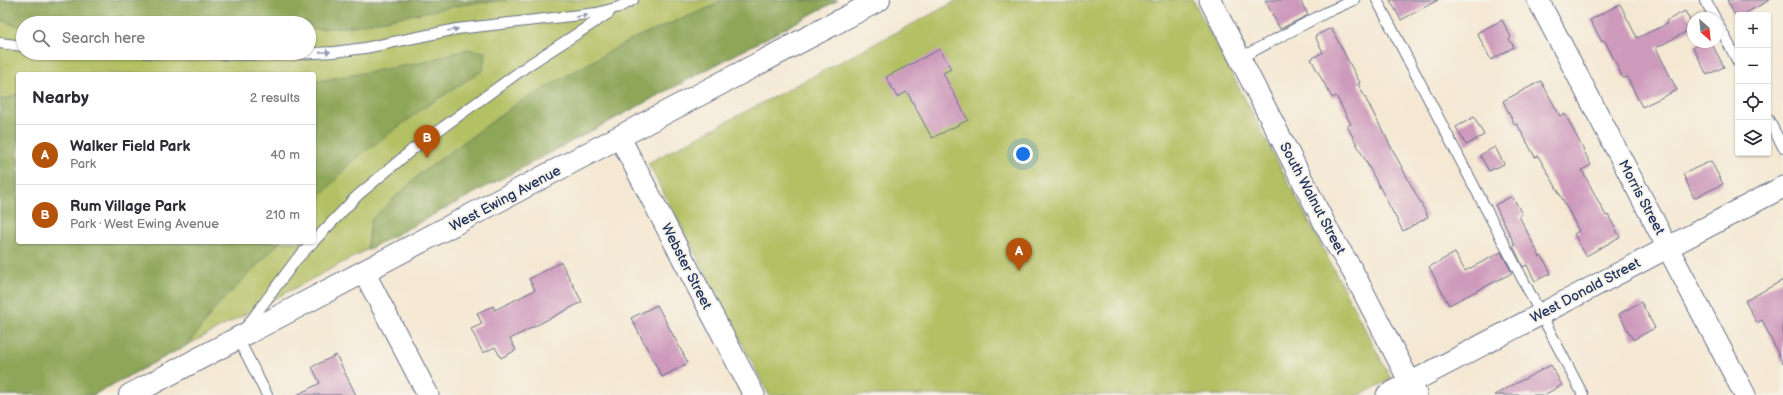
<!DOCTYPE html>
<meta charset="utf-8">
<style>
:root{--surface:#fff;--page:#f7f7f7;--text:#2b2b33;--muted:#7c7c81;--line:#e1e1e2;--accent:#b45309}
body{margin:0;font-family:"Balsamiq Sans",sans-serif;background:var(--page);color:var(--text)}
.controls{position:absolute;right:12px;top:12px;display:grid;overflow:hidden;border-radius:4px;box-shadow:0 1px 3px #0004}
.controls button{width:36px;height:36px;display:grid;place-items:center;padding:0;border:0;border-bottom:1px solid var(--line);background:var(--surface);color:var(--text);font:20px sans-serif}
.compass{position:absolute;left:1687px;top:12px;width:36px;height:36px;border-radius:50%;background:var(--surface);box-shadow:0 1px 3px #0004;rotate:153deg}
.you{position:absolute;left:1023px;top:154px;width:14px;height:14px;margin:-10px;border:3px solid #fff;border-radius:50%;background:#1a73e8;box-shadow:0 0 0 6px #1a73e833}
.badge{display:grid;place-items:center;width:26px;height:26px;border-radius:50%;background:var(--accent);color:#fff;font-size:13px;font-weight:700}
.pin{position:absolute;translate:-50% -33px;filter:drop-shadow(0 1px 2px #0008)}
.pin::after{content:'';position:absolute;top:21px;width:14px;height:12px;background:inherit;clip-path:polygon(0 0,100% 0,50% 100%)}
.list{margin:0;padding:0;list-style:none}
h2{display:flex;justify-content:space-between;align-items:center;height:52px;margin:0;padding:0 16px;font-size:17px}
h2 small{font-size:13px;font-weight:400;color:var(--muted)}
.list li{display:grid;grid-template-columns:26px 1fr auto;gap:12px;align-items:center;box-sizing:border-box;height:60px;padding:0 16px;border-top:1px solid var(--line)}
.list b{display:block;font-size:15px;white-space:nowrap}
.list p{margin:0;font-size:13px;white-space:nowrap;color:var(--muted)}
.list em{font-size:13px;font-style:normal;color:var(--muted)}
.icon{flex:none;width:22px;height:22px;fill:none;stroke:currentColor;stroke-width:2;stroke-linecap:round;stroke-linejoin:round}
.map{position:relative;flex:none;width:1783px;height:395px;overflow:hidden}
.search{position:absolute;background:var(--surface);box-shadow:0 1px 3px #0004;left:16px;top:16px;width:300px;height:44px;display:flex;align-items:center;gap:10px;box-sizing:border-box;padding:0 14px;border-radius:22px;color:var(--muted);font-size:15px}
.panel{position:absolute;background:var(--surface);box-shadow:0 1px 3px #0004;left:16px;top:72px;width:300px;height:172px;border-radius:4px}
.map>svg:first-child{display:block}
.green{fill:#b3c063;stroke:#677860;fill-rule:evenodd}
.forest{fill:#8ea659;stroke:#546a5c}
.building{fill:#cd9abc}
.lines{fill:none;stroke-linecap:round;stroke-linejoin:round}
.lane-casing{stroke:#677087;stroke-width:12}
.street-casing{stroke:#677087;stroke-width:23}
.secondary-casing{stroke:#677087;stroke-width:24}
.lane{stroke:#fff;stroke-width:10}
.street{stroke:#fff;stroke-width:21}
.secondary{stroke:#fff;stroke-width:22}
.oneway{fill:#8d97ae}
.labels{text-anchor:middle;stroke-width:4;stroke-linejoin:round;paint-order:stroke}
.street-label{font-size:14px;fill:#1b2f5e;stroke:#f7f3e8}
</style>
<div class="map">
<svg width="1783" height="395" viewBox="0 0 1783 395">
<rect width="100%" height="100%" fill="#f7f3e8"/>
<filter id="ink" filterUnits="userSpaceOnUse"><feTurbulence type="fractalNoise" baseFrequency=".025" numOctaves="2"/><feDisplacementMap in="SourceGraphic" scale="8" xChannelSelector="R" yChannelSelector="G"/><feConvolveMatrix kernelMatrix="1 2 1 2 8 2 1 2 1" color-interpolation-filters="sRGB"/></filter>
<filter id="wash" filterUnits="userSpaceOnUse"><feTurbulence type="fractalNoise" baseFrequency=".012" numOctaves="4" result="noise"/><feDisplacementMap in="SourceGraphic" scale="16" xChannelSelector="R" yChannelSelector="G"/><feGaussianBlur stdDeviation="0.9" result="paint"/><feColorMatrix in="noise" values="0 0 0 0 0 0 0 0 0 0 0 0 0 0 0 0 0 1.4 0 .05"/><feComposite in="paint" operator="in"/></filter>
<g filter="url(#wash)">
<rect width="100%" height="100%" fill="#f4e8d3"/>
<!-- green -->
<g class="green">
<path d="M0 0H838L93 395H0ZM23 23H309V53H23ZM18 74H314V242H18Z"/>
<polygon points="958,0 1193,0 1391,379 1360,395 769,395 648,163"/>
</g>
<!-- forest -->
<g class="forest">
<polygon points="0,0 506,0 462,5 353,26 309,30 309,23 23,23 23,26 17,26 0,20"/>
<polygon points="722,0 838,0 367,250 371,220 420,174 518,103 634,38 711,7"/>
<polygon points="467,49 485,52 483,70 422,109 350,163 314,204 314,79 323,80 425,62"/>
<polygon points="18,93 18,242 280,242 216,307 189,344 93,395 0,395 0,99 7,99"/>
</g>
<g id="blocks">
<!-- building -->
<g class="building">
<polygon points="1265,0 1300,0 1308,15 1280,29"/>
<polygon points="1390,0 1438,0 1401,20"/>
<polygon points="1727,0 1770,0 1742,15 1738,15 1736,18"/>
<polygon points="1620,4 1637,38 1667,24 1666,21 1685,11 1693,26 1693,28 1656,48 1677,90 1642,107 1627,77 1623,78 1605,41 1602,42 1590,20"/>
<polygon points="1502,20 1511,37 1509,39 1514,47 1491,60 1477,33"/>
<polygon points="1331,28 1360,83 1358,84 1428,217 1403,231 1347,126 1351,124 1336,96 1332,98 1311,59 1323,52 1315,36"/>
<polygon points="1704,42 1711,42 1724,67 1707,75 1693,47"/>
<polygon points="940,49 951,69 943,73 968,120 932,138 907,92 897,97 886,77"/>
<polygon points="1541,81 1560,116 1565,114 1576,135 1591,165 1582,170 1606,216 1608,215 1620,237 1586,256 1574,234 1579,231 1555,185 1538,156 1535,157 1517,124 1515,125 1503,101"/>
<polygon points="1474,117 1484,135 1466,145 1456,127"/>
<polygon points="1495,147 1504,164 1489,171 1480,155"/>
<polygon points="1711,161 1723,184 1694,198 1683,174"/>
<polygon points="1512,196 1522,214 1519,216 1540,257 1542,256 1551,273 1535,281 1527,265 1523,267 1513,246 1515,245 1495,205"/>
<polygon points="1501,252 1512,273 1449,305 1429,267 1455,253 1465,271"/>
<polygon points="561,262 582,302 510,339 516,350 501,358 495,347 483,353 471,329 482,324 477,313 493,306 495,310 535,290 529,279"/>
<polygon points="1783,280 1783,364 1762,320 1757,323 1745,301"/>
<polygon points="1641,302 1655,328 1633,340 1619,314"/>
<polygon points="657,305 688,363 662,377 631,318"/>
<polygon points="336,355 356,395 297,395 320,383 312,367"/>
<polygon points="1551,365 1562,385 1544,395 1494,395"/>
</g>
</g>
</g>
<g filter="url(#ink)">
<use href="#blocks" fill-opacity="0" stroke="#677087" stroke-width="1"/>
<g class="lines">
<defs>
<g id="lane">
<polyline points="1377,0 1583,395"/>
<polyline points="1705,0 1715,18"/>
<polyline points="1717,22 1738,62"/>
<polyline points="0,43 23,46"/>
<polyline points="146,53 277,55 334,52 365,48 457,29 597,13 619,7 633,0"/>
<polyline points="1240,58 1327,12 1354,0"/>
<polyline points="1768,119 1783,147"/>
<polyline points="314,241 357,196 413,149 530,64 609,13"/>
<polyline points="267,395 238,338 296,260 313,242"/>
</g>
<g id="street">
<polyline points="1210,0 1331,236 1352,270 1416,394"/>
<polyline points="1538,0 1745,395"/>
<polyline points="620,138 754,395"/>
<polyline points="364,272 428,395"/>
<polyline points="1387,395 1783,187"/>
</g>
<polyline id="secondary" points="130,395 879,0"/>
</defs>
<!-- lane casing -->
<use href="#lane" class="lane-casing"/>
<!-- street casing -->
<use href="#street" class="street-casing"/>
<!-- secondary casing -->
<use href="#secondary" class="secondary-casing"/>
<!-- lane -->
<use href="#lane" class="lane"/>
<!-- street -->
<use href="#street" class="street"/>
<!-- secondary -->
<use href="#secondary" class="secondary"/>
</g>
<!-- one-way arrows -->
<defs><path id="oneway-solid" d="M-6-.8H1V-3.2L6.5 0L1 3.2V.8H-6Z"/></defs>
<g class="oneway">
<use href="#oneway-solid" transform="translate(582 16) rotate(-8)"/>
<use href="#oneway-solid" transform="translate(453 30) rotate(-10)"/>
<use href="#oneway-solid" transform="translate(325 52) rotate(-3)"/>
</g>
</g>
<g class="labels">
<!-- street labels -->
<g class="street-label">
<text transform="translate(1642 197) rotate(62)" y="5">Morris Street</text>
<text transform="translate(505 198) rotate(-28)" y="5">West Ewing Avenue</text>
<text transform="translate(1313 198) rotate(62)" y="5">South Walnut Street</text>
<text transform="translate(687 266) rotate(63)" y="5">Webster Street</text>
<text transform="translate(1585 290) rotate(-28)" y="5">West Donald Street</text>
</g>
</g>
</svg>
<div class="controls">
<button>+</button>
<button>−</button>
<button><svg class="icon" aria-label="locate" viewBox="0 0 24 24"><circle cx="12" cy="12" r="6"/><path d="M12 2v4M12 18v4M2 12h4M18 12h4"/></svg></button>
<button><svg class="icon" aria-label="layers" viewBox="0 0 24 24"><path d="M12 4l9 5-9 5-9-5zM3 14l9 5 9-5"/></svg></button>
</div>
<svg class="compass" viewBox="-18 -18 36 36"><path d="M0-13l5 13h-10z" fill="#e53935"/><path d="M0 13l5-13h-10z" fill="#7c7c81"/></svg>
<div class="you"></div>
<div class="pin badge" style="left:1019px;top:271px">A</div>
<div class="pin badge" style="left:427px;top:158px">B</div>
<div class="search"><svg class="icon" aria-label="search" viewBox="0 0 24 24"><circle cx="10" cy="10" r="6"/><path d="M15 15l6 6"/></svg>Search here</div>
<section class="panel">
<h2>Nearby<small>2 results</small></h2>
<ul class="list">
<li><span class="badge">A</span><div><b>Walker Field Park</b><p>Park</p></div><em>40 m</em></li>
<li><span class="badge">B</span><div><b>Rum Village Park</b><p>Park · West Ewing Avenue</p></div><em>210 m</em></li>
</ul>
</section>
</div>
